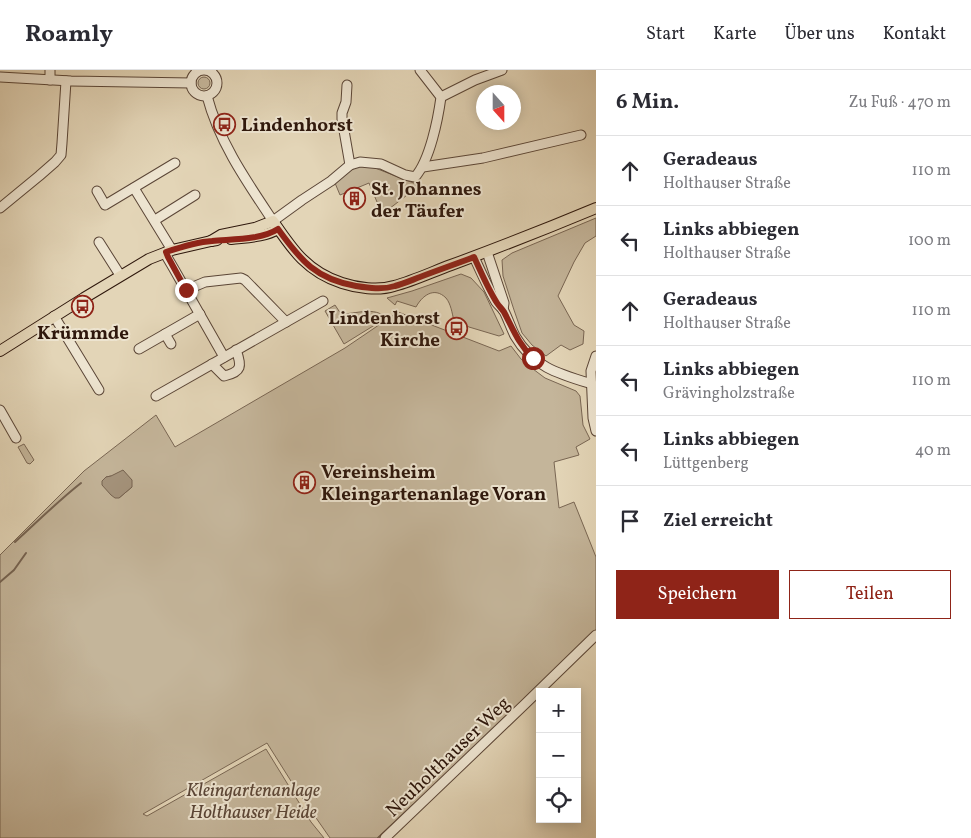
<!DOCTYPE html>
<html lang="de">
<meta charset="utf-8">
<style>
:root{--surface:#fff;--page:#f2f2f3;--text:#2b2b33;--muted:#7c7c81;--line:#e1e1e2;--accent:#8f2418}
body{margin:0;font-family:Vollkorn,serif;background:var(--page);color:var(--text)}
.controls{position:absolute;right:15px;bottom:15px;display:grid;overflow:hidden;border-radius:0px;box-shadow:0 2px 12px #0003}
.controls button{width:45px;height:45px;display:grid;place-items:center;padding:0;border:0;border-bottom:1px solid var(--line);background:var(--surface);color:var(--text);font:25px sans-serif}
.compass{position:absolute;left:476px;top:15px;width:45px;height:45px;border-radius:50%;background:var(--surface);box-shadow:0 2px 12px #0003;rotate:159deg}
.stop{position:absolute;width:15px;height:15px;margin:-11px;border:4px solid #8f2418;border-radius:50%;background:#fff}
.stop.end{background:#8f2418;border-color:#fff;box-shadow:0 1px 5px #0008}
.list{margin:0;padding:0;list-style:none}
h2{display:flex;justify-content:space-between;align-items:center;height:65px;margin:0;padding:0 20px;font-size:21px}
h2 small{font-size:16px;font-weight:400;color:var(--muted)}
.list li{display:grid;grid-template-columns:32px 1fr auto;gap:15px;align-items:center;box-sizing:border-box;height:70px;padding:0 20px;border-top:1px solid var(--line)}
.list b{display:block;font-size:19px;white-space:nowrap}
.list p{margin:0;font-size:16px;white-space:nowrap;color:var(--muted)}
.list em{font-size:16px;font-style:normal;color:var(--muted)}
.actions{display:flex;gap:10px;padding:15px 20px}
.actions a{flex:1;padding:11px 0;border:1px solid var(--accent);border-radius:0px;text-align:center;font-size:18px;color:var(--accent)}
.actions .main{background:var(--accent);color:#fff}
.icon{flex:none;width:28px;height:28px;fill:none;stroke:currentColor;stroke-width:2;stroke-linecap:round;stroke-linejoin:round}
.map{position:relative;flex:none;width:596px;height:768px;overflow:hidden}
header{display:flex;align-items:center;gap:30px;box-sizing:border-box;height:70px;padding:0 25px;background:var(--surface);border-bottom:1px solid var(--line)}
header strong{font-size:24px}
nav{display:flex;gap:28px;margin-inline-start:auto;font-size:18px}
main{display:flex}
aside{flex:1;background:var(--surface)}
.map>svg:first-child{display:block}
.green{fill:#c4b59a;stroke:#796653;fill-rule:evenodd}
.water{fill:#a5947d;stroke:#756250}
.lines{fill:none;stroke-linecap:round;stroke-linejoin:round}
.stream{stroke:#756250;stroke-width:2}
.minor-casing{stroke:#5b4637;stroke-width:11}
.major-casing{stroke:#2e170c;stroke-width:12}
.minor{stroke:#ede4d0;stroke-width:9}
.major{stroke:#e3d5b7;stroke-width:10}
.route{stroke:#8f2418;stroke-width:6}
.labels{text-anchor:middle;stroke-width:4;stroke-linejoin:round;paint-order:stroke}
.poi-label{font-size:19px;font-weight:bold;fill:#2e170c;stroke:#ede4d0;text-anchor:start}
.street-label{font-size:19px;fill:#2e170c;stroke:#ede4d0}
.park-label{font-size:19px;font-style:italic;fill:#5b4637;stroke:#ede4d0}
</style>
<header>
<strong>Roamly</strong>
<nav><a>Start</a><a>Karte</a><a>Über uns</a><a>Kontakt</a></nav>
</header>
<main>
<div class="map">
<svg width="596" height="768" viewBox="0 0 596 768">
<rect width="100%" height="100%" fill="#e3d5b7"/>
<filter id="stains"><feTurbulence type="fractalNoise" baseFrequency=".004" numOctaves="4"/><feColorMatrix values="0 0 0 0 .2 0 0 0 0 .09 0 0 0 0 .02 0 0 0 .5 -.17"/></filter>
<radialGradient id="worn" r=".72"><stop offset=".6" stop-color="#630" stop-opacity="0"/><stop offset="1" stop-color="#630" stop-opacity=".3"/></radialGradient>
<!-- green -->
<g class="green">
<circle cx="204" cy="13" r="6"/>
<polygon points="360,96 370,96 416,114 411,122 385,142 377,132 369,113 340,125 335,113 352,99"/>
<polygon points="596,148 596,166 585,173 574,192 558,226 574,255 584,261 583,274 570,280 561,275 546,286 532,275 522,263 514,240 503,206 502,190 512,183"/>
<path d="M461 204 471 208 484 222 504 264 499 266 469 257 454 251C452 243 451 234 446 228 434 216 422 226 416 237L397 231 395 235 387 228 412 221Z"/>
<path d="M335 235 341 244C356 244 375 236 386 248L344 274 325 241Z"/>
<path d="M398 242 499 281 511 276 521 289 533 299 545 308 576 321 580 326 583 355 590 369 576 377 579 385 554 392 559 438 574 432 596 487V565L432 721 377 768H330L296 719 267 673 143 744 147 746 266 679 311 752 324 768H0V485L84 401 156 345 175 377 345 278ZM111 406 132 417 119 428 106 407Z"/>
<polygon points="24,374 34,390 30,394 27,393 18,377"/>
</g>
<!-- water -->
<polygon class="water" points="123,400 132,410 132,417 119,428 115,428 111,425 102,415 102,411 106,407 111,406"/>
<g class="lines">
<!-- stream -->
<g class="stream">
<path d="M15 472C37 452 58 431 81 413"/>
<polyline points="0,512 14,500 26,483"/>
<polyline points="378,768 413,735"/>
</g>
<defs>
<g id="minor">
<circle cx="204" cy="13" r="13"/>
<polyline points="0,7 71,11 191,13"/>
<polyline points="50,10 50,0"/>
<polyline points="347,15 346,32 342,43 342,49 350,95"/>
<path d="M207 26C219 72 247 112 273 151L302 130 331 111 350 95 360 92 381 94 405 105 415 107C430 90 438 49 441 27L420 0"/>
<polyline points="441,27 475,10 502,0"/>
<polyline points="423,97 483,88 581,65"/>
<polyline points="134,118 172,180"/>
<polyline points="97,121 105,135 175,93"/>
<polyline points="0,138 39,106 55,92 61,85 62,73 66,11"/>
<polyline points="155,150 195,125"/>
<polyline points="99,172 120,205"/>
<polyline points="166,182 167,187 174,199 224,287"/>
<polyline points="487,182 504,233 503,240"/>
<path d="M474 187C481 202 488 218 496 232 499 236 502 238 504 241 508 249 511 258 515 266 533 297 559 304 592 314"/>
<polyline points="186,220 205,212 241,208 245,210 286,252"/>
<polyline points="54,246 99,320"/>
<polyline points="165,264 171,274"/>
<polyline points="139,279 200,244"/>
<polyline points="596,286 591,301 593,348 596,361"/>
<path d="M212 294 224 306C242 302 242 296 236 280"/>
<polyline points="156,326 323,231"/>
<polyline points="0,340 16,368"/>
<polyline points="385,768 524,635 596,565"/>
</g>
<g id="major">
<path d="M231 169C247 167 264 167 278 159"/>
<path d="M211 171 221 165 255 158 273 151C292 179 307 202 342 213 357 218 378 221 394 216 413 211 432 202 451 195 500 177 548 158 596 138"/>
<polyline points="0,281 84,228 149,189 172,180 211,171 217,170"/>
</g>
</defs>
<!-- minor casing -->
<use href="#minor" class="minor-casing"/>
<!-- major casing -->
<use href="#major" class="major-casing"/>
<!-- minor -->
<use href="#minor" class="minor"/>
<!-- major -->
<use href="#major" class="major"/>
</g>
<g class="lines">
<!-- route -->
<path class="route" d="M186 220 168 187 166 182C181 177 197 172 212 171 233 169 261 170 278 159 301 191 316 209 356 216 369 218 382 220 395 216 403 214 412 210 420 207 438 200 456 194 474 187 481 202 488 219 497 233 499 236 502 239 504 242 513 259 519 275 533 288"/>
</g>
<!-- icons -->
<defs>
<symbol id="bus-ring" viewBox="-11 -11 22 22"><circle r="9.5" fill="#ede4d0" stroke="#8f2418" stroke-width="1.5"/><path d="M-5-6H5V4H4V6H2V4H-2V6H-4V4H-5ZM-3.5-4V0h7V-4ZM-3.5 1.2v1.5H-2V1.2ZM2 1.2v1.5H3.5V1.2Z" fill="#8f2418"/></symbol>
<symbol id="building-ring" viewBox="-11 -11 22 22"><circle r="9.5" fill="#ede4d0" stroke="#8f2418" stroke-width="1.5"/><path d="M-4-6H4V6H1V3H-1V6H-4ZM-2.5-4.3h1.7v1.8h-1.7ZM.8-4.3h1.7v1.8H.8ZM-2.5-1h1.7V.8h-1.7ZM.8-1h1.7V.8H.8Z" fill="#8f2418"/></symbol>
</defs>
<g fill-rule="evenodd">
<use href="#bus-ring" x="212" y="42" width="25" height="25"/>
<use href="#building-ring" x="342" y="116" width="25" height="25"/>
<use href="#bus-ring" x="70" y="224" width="25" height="25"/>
<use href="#bus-ring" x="444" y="246" width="25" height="25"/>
<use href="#building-ring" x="292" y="400" width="25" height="25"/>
</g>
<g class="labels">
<!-- poi labels -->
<g class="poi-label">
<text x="241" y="61">Lindenhorst</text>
<text x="371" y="125">St. Johannes<tspan x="371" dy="22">der Täufer</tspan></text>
<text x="440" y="254" text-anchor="end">Lindenhorst<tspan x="440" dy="22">Kirche</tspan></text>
<text x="83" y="269" text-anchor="middle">Krümmde</text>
<text x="321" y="408">Vereinsheim<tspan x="321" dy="22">Kleingartenanlage Voran</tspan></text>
</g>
<!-- street labels -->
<g class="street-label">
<text transform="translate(447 686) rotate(-44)" y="7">Neuholthauser Weg</text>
</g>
<!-- park labels -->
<g class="park-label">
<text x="253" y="726">Kleingartenanlage<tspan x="253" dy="22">Holthauser Heide</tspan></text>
</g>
</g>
<rect width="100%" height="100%" filter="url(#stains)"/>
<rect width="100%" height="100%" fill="url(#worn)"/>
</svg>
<div class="controls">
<button>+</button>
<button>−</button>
<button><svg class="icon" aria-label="locate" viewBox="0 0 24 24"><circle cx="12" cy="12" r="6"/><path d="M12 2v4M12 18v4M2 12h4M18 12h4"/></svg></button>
</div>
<svg class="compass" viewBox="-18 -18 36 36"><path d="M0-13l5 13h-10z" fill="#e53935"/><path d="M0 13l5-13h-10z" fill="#7c7c81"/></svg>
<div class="stop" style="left:533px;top:288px"></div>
<div class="stop end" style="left:186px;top:220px"></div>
</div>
<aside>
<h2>6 Min.<small>Zu Fuß · 470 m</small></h2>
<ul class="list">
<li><svg class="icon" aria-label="ahead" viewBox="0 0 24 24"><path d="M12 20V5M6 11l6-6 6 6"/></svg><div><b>Geradeaus</b><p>Holthauser Straße</p></div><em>110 m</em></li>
<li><svg class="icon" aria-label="left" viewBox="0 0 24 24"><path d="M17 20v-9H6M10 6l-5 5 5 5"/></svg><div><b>Links abbiegen</b><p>Holthauser Straße</p></div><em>100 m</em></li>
<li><svg class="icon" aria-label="ahead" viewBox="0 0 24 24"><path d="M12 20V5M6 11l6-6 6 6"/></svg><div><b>Geradeaus</b><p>Holthauser Straße</p></div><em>110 m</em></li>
<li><svg class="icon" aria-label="left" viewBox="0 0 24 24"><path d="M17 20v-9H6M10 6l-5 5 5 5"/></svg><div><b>Links abbiegen</b><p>Grävingholzstraße</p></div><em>110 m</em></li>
<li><svg class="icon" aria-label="left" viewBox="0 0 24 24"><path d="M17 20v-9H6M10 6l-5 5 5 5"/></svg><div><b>Links abbiegen</b><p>Lüttgenberg</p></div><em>40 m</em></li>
<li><svg class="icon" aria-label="arrive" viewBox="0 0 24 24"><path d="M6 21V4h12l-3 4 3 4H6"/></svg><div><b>Ziel erreicht</b></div></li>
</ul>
<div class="actions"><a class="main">Speichern</a><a>Teilen</a></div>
</aside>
</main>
